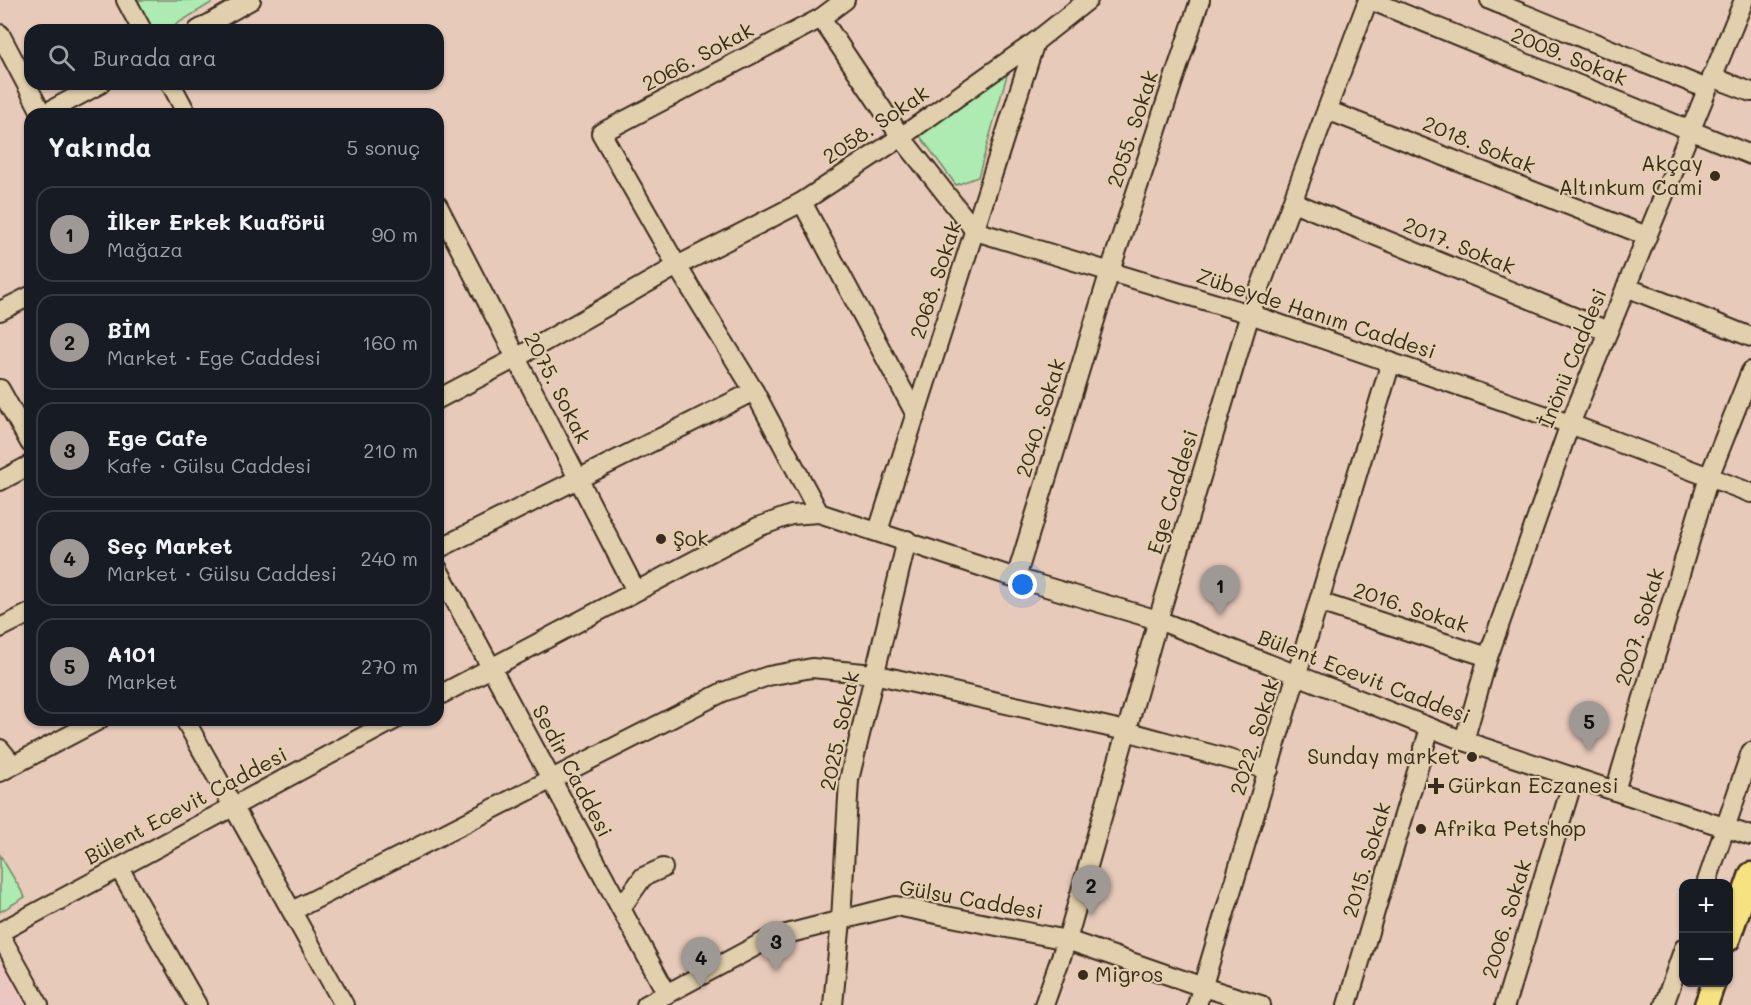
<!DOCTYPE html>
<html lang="tr">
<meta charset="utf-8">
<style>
:root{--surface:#171b24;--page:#242831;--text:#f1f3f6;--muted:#9ea1a6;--line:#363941;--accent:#9f9995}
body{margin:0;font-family:Mali,sans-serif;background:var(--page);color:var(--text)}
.controls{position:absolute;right:18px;bottom:18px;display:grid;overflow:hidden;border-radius:12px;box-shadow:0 2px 4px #0004}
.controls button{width:54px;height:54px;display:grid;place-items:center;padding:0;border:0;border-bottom:2px solid var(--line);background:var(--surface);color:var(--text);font:30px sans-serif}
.you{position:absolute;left:1023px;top:585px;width:21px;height:21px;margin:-15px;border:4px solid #fff;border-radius:50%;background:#1a73e8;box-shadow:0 0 0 9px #1a73e833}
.badge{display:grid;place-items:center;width:39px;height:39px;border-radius:50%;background:var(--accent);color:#111;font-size:20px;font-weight:700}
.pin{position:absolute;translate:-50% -50px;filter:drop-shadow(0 2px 3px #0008)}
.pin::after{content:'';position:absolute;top:32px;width:21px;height:18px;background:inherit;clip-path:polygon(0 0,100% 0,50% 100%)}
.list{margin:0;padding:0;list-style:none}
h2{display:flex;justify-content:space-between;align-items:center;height:78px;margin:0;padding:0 24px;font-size:26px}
h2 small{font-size:20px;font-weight:400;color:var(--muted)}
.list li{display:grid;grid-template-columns:39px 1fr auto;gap:18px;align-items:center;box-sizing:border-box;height:96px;margin:0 12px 12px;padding:0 12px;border:2px solid var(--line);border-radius:18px}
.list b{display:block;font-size:22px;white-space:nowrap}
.list p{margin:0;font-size:20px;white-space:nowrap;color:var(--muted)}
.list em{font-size:20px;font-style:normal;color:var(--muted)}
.icon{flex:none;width:33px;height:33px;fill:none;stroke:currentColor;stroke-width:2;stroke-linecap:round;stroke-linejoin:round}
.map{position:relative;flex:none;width:1751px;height:1005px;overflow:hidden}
.search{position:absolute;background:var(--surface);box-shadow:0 2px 4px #0004;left:24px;top:24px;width:420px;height:66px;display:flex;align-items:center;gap:15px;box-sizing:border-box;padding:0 21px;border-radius:18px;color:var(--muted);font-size:22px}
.panel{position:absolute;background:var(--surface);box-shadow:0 2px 4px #0004;left:24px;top:108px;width:420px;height:618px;border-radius:18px}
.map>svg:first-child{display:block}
.built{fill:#ebc6c3}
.green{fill:#adebb2;stroke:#748a68;stroke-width:1.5}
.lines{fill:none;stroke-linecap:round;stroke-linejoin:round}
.minor-casing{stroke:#3b2a1e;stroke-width:22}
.major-casing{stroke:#3b2a1e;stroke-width:27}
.minor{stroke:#e2cfad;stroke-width:18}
.major{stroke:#f7e281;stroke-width:22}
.poi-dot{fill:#3b2a1e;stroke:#e2cfad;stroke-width:2}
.labels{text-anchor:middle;stroke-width:4.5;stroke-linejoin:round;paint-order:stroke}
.street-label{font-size:21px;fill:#3b2a1e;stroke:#e2cfad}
.poi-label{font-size:21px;fill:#3b2a1e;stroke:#e2cfad;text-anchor:start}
</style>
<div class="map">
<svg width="1751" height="1005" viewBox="0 0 1751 1005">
<rect width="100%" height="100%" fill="#e7caba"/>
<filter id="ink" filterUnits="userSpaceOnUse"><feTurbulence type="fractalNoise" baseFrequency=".0167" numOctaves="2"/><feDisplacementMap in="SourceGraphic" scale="12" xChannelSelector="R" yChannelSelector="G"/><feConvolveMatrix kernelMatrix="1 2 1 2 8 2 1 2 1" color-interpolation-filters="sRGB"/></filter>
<g filter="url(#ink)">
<!-- built -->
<polygon class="built" points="0,957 26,1005 0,1005"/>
<!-- green -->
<g class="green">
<polygon points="135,0 216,0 167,30 152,30"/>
<polygon points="1009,68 978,177 956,185 917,132"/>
<polygon points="0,855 25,897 0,912"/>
</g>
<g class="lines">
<defs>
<g id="minor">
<polyline points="126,0 142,30"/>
<polyline points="1370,0 1751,155"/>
<polyline points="1490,0 1707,89"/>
<polyline points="821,18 901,137 975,231 1250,314 1570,424 1751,493"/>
<polyline points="198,30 251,0"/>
<polyline points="0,34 42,114"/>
<polyline points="1712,77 1751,92"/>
<polyline points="171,84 187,114"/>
<polyline points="1327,110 1647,236"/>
<polyline points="44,114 100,84"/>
<polyline points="802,202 916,415"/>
<polyline points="1293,202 1608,331"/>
<polyline points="438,206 636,591"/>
<polyline points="1626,287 1751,337"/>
<polyline points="0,311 30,296"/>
<polyline points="0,389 30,443"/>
<polyline points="438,399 516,358 677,266 802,202 901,137 1035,42 1088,0"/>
<polyline points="0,481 30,465"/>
<polyline points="819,513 754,391 677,266 601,133 821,18 845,0"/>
<polyline points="878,531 1035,42"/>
<polyline points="438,549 754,391"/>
<polyline points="438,569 667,994"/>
<polyline points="1016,578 1110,271 1200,0"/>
<polyline points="1319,602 1488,657"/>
<polyline points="0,628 30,613"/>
<polyline points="438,696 758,527 791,515 819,513 1016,578 1158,620 1464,741 1751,836"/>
<polyline points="185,720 344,1005"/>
<polyline points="1464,741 1488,657 1570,424 1744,0"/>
<polyline points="0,749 13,765"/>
<polyline points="0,772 99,720"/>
<polyline points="1615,791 1709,477 1751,371"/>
<polyline points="119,868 197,1005"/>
<polyline points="1706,884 1751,752"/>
<polyline points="621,908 643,877 663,868"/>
<polyline points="292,911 723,692 768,676 812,668 874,674 1126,731 1269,770"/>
<polyline points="0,932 394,720"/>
<polyline points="0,935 39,1005"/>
<polyline points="646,1005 771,938 896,906 1067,940 1203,987 1261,1005"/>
<polyline points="833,1005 841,920 849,780 907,540"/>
<polyline points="1044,1005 1067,940 1158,620 1250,314 1368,0"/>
<polyline points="1197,1005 1391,362"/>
<polyline points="1347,1005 1430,728"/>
<polyline points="1505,1005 1574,777"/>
<polyline points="1664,1005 1684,948"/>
</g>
<g id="major">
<polyline points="1728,940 1751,874"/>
<polyline points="1706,1005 1714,982"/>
</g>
</defs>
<!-- minor casing -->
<use href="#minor" class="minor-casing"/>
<!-- major casing -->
<use href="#major" class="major-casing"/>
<!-- minor -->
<use href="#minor" class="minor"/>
<!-- major -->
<use href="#major" class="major"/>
</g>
</g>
<!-- markers -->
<g class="poi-dot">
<circle cx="1715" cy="176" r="6"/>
<circle cx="661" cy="539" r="6"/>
<circle cx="1472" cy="757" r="6"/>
<path d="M1433 777h6v6h6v6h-6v6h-6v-6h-6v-6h6z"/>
<circle cx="1421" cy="829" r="6"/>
<circle cx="1083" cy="975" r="6"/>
</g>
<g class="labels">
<!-- street labels -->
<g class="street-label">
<text transform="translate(698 57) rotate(-28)" y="7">2066. Sokak</text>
<text transform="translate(1569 57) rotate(22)" y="7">2009. Sokak</text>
<text transform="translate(876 125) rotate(-34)" y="7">2058. Sokak</text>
<text transform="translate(1133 129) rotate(-72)" y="7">2055. Sokak</text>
<text transform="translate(1479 145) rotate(22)" y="7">2018. Sokak</text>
<text transform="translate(1459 246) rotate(22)" y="7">2017. Sokak</text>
<text transform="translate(936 280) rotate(-72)" y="7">2068. Sokak</text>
<text transform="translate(1316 314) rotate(18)" y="7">Zübeyde Hanım Caddesi</text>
<text transform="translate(1573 358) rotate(-68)" y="7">İnönü Caddesi</text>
<text transform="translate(557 388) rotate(63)" y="7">2075. Sokak</text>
<text transform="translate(1041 418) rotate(-73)" y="7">2040. Sokak</text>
<text transform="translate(1173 492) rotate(-73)" y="7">Ege Caddesi</text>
<text transform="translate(1411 608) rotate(18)" y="7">2016. Sokak</text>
<text transform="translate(1640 627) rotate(-73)" y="7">2007. Sokak</text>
<text transform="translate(1364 677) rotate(21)" y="7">Bülent Ecevit Caddesi</text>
<text transform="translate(840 731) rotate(-78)" y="7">2025. Sokak</text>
<text transform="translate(1255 737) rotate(-73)" y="7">2022. Sokak</text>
<text transform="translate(572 771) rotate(62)" y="7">Sedir Caddesi</text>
<text transform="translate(186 806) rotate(-28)" y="7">Bülent Ecevit Caddesi</text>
<text transform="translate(1367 860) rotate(-73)" y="7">2015. Sokak</text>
<text transform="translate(971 900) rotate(10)" y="7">Gülsu Caddesi</text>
<text transform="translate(1507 919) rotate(-73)" y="7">2006. Sokak</text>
</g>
<!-- poi labels -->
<g class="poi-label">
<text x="1703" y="171" text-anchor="end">Akçay<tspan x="1703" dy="24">Altınkum Cami</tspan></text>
<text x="673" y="546">Şok</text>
<text x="1460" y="764" text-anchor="end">Sunday market</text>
<text x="1448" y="793">Gürkan Eczanesi</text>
<text x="1433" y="836">Afrika Petshop</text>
<text x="1095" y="982">Migros</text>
</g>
</g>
</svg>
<div class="controls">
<button>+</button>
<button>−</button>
</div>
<div class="you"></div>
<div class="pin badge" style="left:1220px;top:615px">1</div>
<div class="pin badge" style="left:1091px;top:915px">2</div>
<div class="pin badge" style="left:776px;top:971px">3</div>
<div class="pin badge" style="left:701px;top:987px">4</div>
<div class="pin badge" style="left:1589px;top:751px">5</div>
<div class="search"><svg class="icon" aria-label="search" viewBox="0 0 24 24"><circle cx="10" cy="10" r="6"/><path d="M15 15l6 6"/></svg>Burada ara</div>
<section class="panel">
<h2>Yakında<small>5 sonuç</small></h2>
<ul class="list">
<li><span class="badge">1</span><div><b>İlker Erkek Kuaförü</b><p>Mağaza</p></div><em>90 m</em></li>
<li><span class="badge">2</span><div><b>BİM</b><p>Market · Ege Caddesi</p></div><em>160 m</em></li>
<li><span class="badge">3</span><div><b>Ege Cafe</b><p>Kafe · Gülsu Caddesi</p></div><em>210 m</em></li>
<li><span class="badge">4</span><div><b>Seç Market</b><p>Market · Gülsu Caddesi</p></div><em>240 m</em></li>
<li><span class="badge">5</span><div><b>A101</b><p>Market</p></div><em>270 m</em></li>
</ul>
</section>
</div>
